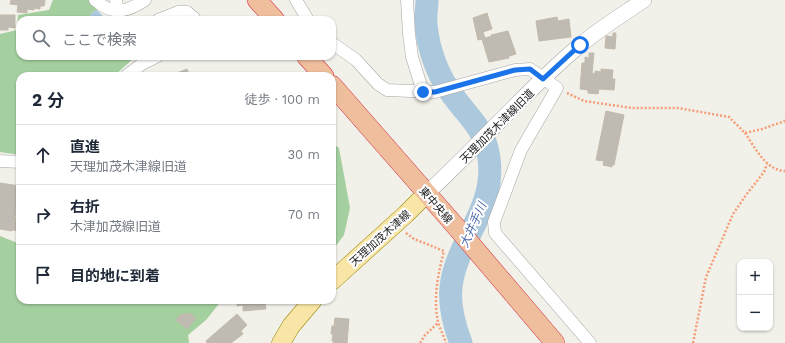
<!DOCTYPE html>
<html lang="ja">
<meta charset="utf-8">
<style>
:root{--surface:#fff;--page:#f6f6f7;--text:#1f2937;--muted:#747a83;--line:#e0e1e3}
body{margin:0;font-family:"Work Sans","Noto Sans JP",sans-serif;background:var(--page);color:var(--text)}
.controls{position:absolute;right:12px;bottom:12px;display:grid;overflow:hidden;border-radius:8px;box-shadow:0 1px 3px #0004}
.controls button{width:36px;height:36px;display:grid;place-items:center;padding:0;border:0;border-bottom:1px solid var(--line);background:var(--surface);color:var(--text);font:20px sans-serif}
.stop{position:absolute;width:12px;height:12px;margin:-9px;border:3px solid #1a73e8;border-radius:50%;background:#fff}
.stop.end{background:#1a73e8;border-color:#fff;box-shadow:0 1px 4px #0008}
.list{margin:0;padding:0;list-style:none}
h2{display:flex;justify-content:space-between;align-items:center;height:52px;margin:0;padding:0 16px;font-size:17px}
h2 small{font-size:13px;font-weight:400;color:var(--muted)}
.list li{display:grid;grid-template-columns:26px 1fr auto;gap:12px;align-items:center;box-sizing:border-box;height:60px;padding:0 16px;border-top:1px solid var(--line)}
.list b{display:block;font-size:15px;white-space:nowrap}
.list p{margin:0;font-size:13px;white-space:nowrap;color:var(--muted)}
.list em{font-size:13px;font-style:normal;color:var(--muted)}
.icon{flex:none;width:22px;height:22px;fill:none;stroke:currentColor;stroke-width:2;stroke-linecap:round;stroke-linejoin:round}
.map{position:relative;flex:none;width:785px;height:343px;overflow:hidden}
.search{position:absolute;background:var(--surface);box-shadow:0 1px 3px #0004;left:16px;top:16px;width:320px;height:44px;display:flex;align-items:center;gap:10px;box-sizing:border-box;padding:0 14px;border-radius:12px;color:var(--muted);font-size:15px}
.panel{position:absolute;background:var(--surface);box-shadow:0 1px 3px #0004;left:16px;top:72px;width:320px;height:232px;border-radius:12px}
.map>svg:first-child{display:block}
.forest{fill:#a4cf9f}
.water{fill:#abc8dd}
.lines{fill:none;stroke-linecap:round;stroke-linejoin:round}
.river{stroke:#abc8dd;stroke-width:23}
.building{fill:#bfbab2;stroke:#c3baab}
.minor-casing{stroke:#a6a6a6;stroke-width:13}
.tertiary-casing{stroke:#a6a6a6;stroke-width:16}
.primary-casing{stroke:#998706;stroke-width:19}
.trunk-casing{stroke:#d53047;stroke-width:20}
.path{stroke:#f59d76;stroke-width:2.5;stroke-dasharray:2 2;stroke-linecap:butt}
.minor{stroke:#fff;stroke-width:12}
.tertiary{stroke:#fff;stroke-width:15}
.primary{stroke:#f9e6a6;stroke-width:18}
.trunk{stroke:#efbe9d;stroke-width:19}
.route{stroke:#1a73e8;stroke-width:5}
.labels{text-anchor:middle;stroke-width:4;stroke-linejoin:round;paint-order:stroke}
.street-label{font-size:11px;fill:#222;stroke:#fff}
.water-label{font-size:12px;font-style:italic;fill:#506caf;stroke:#fff}
</style>
<div class="map">
<svg width="785" height="343" viewBox="0 0 785 343">
<rect width="100%" height="100%" fill="#f1f0e9"/>
<!-- forest -->
<g class="forest">
<polygon points="53,0 89,0 95,5 97,10 93,12 86,20 20,20 20,56 66,56 68,58 83,58 88,56 136,56 114,76 20,76 20,155 0,152 0,34 17,30 18,15 49,10"/>
<polygon points="332,143 339,148 350,208 344,235 335,247 332,246"/>
<polygon points="0,236 20,244 20,300 222,300 206,320 188,335 189,343 0,343"/>
</g>
<!-- water -->
<polygon class="water" points="97,10 107,20 86,20 93,12"/>
<g class="lines">
<!-- river -->
<path class="river" d="M427 0C427 8 425 16 426 24 428 49 438 77 454 97 470 119 485 129 489 158 496 210 456 241 451 287 449 307 454 325 461 343"/>
</g>
<!-- building -->
<g class="building">
<polygon points="11,0 45,0 44,6 40,6 40,9 34,8 34,10 27,9 27,13 17,12 18,5 10,4"/>
<polygon points="487,13 492,29 483,32 485,38 492,36 491,35 508,31 516,54 509,56 509,58 489,62 482,39 478,40 473,18"/>
<polygon points="0,15 15,15 15,28 8,27 8,30 0,30"/>
<polygon points="557,17 558,21 569,19 571,37 539,41 536,21"/>
<polygon points="613,33 616,33 615,49 605,48 606,36 613,37"/>
<polygon points="589,53 594,53 592,73 595,74 595,71 601,72 601,69 613,70 612,79 615,79 614,90 599,89 598,94 588,93 588,90 580,89 582,63 585,63 585,57 589,58"/>
<polygon points="187,69 190,76 169,76"/>
<polygon points="606,111 624,115 614,165 612,165 612,167 603,165 604,161 596,160"/>
<polygon points="0,183 20,186 20,207 17,207 12,231 0,229"/>
<polygon points="16,217 20,218 20,231 13,230"/>
<polygon points="233,300 274,300 274,301 265,302 266,309 243,311 243,305 237,306 237,301 233,301"/>
<polygon points="184,313 187,315 189,313 196,318 187,329 176,320 181,314 183,315"/>
<polygon points="237,314 247,325 241,331 243,334 231,343 207,343 206,341"/>
<polygon points="335,318 349,319 347,343 333,343 334,341 332,341 333,334 331,334 332,326 334,326"/>
</g>
<g class="lines">
<defs>
<g id="minor">
<path d="M95 0C113 16 127 12 145 0"/>
<polyline points="116,0 119,20"/>
<polyline points="296,0 308,20"/>
<polyline points="407,0 409,34 412,57 423,92"/>
<polyline points="158,20 178,12 187,12 194,18 195,20"/>
<polyline points="332,43 356,60 378,84 387,90 435,92 515,70 530,69 557,88 521,150 494,222 495,233 590,343"/>
<polyline points="126,76 142,64 158,56"/>
<polyline points="0,161 20,162"/>
</g>
<path id="tertiary" d="M426 194C479 146 525 91 579 46 599 29 622 15 644 0"/>
<g id="primary">
<polyline points="332,281 406,214 426,194"/>
<polyline points="281,343 291,326 313,300"/>
</g>
<g id="trunk">
<polyline points="257,0 275,20"/>
<polyline points="306,56 324,76"/>
<polyline points="332,85 458,229 555,343"/>
</g>
</defs>
<!-- minor casing -->
<use href="#minor" class="minor-casing"/>
<!-- tertiary casing -->
<use href="#tertiary" class="tertiary-casing"/>
<!-- primary casing -->
<use href="#primary" class="primary-casing"/>
<!-- trunk casing -->
<use href="#trunk" class="trunk-casing"/>
<!-- path -->
<g class="path">
<polyline points="567,93 584,101 632,108 678,108 729,117 745,133 762,129 785,121"/>
<path d="M745 133C755 147 765 170 785 171"/>
<path d="M406 233 414 239 444 251C438 274 433 298 438 322 440 329 444 336 446 343"/>
<polyline points="420,343 425,335 438,323"/>
<polyline points="693,343 706,277 733,214 746,195 764,172 767,164"/>
</g>
<!-- minor -->
<use href="#minor" class="minor"/>
<!-- tertiary -->
<use href="#tertiary" class="tertiary"/>
<!-- primary -->
<use href="#primary" class="primary"/>
<!-- trunk -->
<use href="#trunk" class="trunk"/>
</g>
<g class="lines">
<!-- route -->
<polyline class="route" points="423,92 435,92 515,70 530,69 543,79 580,45"/>
</g>
<g class="labels">
<!-- street labels -->
<g class="street-label">
<text transform="translate(497 126) rotate(-45)" y="4">天理加茂木津線旧道</text>
<text transform="translate(436 205) rotate(49)" y="4">東中央線</text>
<text transform="translate(380 238) rotate(-42)" y="4">天理加茂木津線</text>
</g>
<!-- water labels -->
<g class="water-label">
<text transform="translate(473 225) rotate(-66)" y="4">大井手川</text>
</g>
</g>
</svg>
<div class="controls">
<button>+</button>
<button>−</button>
</div>
<div class="stop" style="left:580px;top:45px"></div>
<div class="stop end" style="left:423px;top:92px"></div>
<div class="search"><svg class="icon" aria-label="search" viewBox="0 0 24 24"><circle cx="10" cy="10" r="6"/><path d="M15 15l6 6"/></svg>ここで検索</div>
<section class="panel">
<h2>2 分<small>徒歩 · 100 m</small></h2>
<ul class="list">
<li><svg class="icon" aria-label="ahead" viewBox="0 0 24 24"><path d="M12 20V5M6 11l6-6 6 6"/></svg><div><b>直進</b><p>天理加茂木津線旧道</p></div><em>30 m</em></li>
<li><svg class="icon" aria-label="right" viewBox="0 0 24 24"><path d="M7 20v-9h11M14 6l5 5-5 5"/></svg><div><b>右折</b><p>木津加茂線旧道</p></div><em>70 m</em></li>
<li><svg class="icon" aria-label="arrive" viewBox="0 0 24 24"><path d="M6 21V4h12l-3 4 3 4H6"/></svg><div><b>目的地に到着</b></div></li>
</ul>
</section>
</div>
